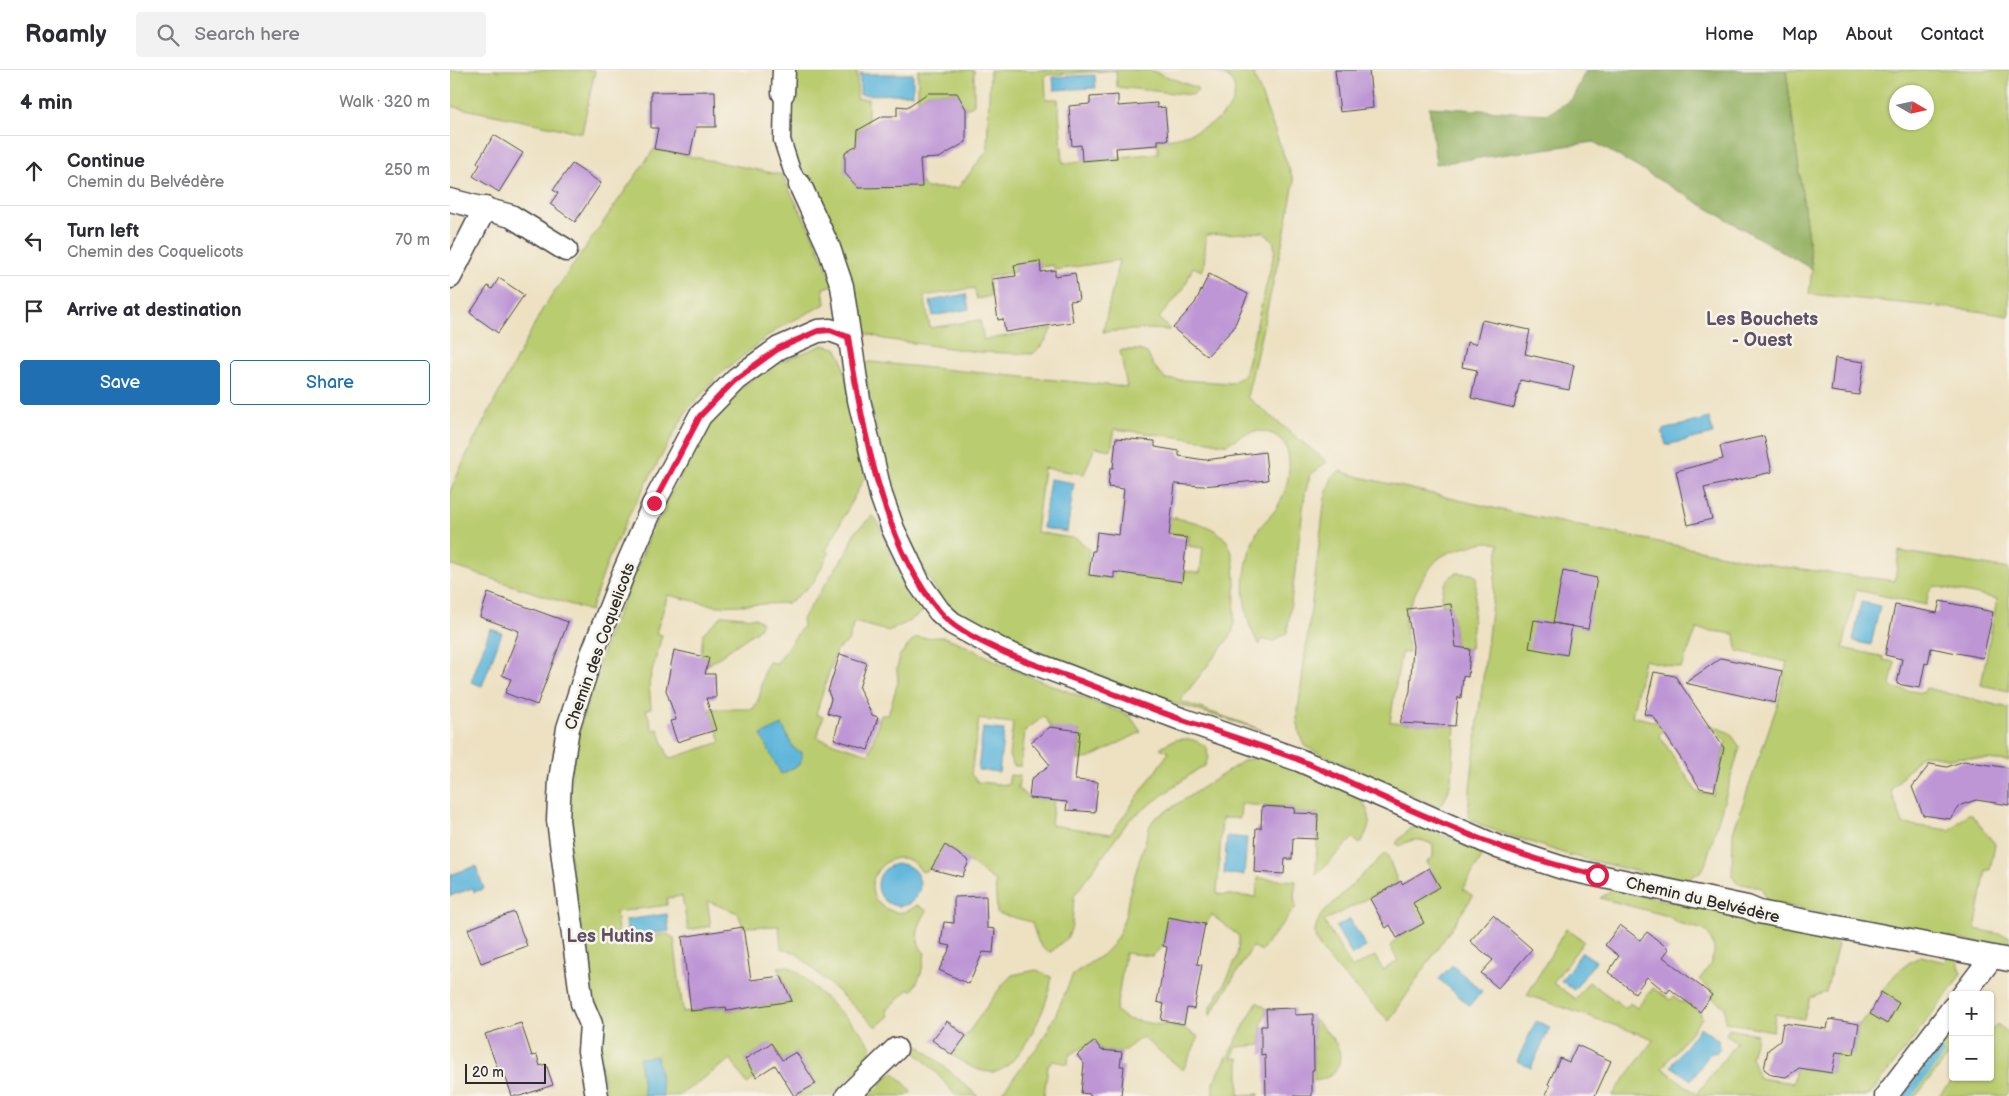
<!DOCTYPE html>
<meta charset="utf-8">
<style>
:root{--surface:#fff;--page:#f2f2f3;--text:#2b2b33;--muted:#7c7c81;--line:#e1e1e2;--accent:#1f6fb2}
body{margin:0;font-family:"Balsamiq Sans",sans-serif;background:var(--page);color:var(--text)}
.controls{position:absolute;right:15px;bottom:15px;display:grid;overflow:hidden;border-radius:5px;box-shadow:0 1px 4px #0004}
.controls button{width:45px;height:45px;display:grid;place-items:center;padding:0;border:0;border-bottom:1px solid var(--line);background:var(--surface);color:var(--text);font:25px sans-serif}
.compass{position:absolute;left:1439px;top:15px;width:45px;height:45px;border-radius:50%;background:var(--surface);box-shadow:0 1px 4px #0004;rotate:99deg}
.scale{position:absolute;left:15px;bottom:12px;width:81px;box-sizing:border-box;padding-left:5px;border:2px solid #2b2b2b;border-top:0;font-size:14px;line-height:18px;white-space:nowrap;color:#2b2b2b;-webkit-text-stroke:4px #f7f3e8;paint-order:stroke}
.stop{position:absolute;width:15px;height:15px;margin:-11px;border:4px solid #e11d48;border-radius:50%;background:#fff}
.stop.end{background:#e11d48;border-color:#fff;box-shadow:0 1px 5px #0008}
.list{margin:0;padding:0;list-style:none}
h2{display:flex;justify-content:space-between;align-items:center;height:65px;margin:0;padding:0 20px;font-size:21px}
h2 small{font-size:16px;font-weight:400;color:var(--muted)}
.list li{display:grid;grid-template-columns:32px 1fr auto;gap:15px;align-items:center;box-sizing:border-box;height:70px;padding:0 20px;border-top:1px solid var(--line)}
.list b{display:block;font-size:19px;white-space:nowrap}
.list p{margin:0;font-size:16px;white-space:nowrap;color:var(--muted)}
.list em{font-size:16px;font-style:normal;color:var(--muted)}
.actions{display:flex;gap:10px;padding:15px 20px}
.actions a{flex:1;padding:11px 0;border:1px solid var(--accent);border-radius:5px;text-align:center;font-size:18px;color:var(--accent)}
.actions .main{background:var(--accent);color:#fff}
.icon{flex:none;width:28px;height:28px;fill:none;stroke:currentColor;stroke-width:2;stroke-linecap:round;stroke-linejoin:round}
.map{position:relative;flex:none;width:1559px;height:1026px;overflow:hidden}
header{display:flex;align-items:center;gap:30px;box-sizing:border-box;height:70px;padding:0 25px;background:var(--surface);border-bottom:1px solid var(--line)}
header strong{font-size:24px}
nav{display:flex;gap:28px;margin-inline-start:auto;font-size:18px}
.search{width:350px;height:45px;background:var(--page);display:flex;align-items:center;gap:12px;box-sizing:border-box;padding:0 18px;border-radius:5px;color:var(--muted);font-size:19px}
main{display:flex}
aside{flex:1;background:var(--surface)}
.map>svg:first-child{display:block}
.green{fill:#bacc6f;stroke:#727c4d;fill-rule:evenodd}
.forest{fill:#93b062;stroke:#5f6e46}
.water{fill:#5db6db;stroke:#447083}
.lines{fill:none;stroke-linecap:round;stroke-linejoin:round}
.stream{stroke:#5db6db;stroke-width:8}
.building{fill:#be96d5}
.pedestrian-casing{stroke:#484642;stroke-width:19}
.minor-casing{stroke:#484642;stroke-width:25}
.pedestrian{stroke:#fff;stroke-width:16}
.minor{stroke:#fff;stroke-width:22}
.route{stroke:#e11d48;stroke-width:6}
.labels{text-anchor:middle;stroke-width:5;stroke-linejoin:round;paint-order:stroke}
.street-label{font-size:16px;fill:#2b2b2b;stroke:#f7f3e8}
.neighbourhood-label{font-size:18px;font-weight:bold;fill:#5e5066;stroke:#f7f3e8}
</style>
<header>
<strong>Roamly</strong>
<div class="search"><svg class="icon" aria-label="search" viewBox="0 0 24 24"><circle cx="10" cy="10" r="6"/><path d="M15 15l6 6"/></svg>Search here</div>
<nav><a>Home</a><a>Map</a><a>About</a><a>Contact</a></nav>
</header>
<main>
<aside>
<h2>4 min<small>Walk · 320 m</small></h2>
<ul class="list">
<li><svg class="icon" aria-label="ahead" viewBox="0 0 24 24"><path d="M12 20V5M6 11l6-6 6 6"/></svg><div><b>Continue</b><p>Chemin du Belvédère</p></div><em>250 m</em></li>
<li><svg class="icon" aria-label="left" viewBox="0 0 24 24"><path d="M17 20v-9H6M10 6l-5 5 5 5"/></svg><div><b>Turn left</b><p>Chemin des Coquelicots</p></div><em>70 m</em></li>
<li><svg class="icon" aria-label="arrive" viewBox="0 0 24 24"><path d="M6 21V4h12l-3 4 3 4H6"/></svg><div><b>Arrive at destination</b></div></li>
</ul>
<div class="actions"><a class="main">Save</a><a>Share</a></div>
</aside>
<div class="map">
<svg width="1559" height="1026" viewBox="0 0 1559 1026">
<rect width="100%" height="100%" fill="#f7f3e8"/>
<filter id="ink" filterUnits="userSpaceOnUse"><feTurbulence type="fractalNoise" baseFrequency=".02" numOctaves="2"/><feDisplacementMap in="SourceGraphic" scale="10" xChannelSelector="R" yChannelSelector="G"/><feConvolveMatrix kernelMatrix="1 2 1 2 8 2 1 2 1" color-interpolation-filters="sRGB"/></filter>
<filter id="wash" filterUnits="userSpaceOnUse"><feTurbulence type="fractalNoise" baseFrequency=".0096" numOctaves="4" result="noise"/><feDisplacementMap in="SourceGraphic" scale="20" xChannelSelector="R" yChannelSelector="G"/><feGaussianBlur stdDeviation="1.12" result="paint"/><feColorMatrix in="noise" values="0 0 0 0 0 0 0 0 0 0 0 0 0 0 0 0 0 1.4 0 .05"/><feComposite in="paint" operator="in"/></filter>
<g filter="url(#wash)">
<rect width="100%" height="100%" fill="#ede1c2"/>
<!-- green -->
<g class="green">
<polygon points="0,0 145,0 132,63 0,36"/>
<path d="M341 0H407V29H418V55L408 60 407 75 395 83V103L471 112 477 118H508L537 81 540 0H700L747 18 748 21 742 25 667 17 666 0 595 5 596 29H608L613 93 708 83V70C732 69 778 54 784 27 785 21 785 14 780 9 776 5 768 3 763 0H802L844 112 835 161 797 327 877 392 860 405 855 424 837 563 822 572 812 569 810 575C788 545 791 495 807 462 813 451 825 444 830 432 841 411 848 368 816 362 805 359 793 364 784 370 783 370 778 374 777 374 772 375 764 372 759 371 727 367 696 363 665 359L661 380 645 377 634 404 594 398 586 462 627 469 639 479 636 506 663 509 665 498 673 503 732 512 734 501 750 503 753 478 738 476 739 466 717 463 719 447C738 450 763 454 776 470 789 486 784 534 784 555L782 564 730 631 812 660 691 623 530 560 495 534 466 487 440 425 413 297 415 294 420 292 677 317 670 280H689L697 283 704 296 715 309 781 313 794 306 825 180 823 170 813 162 756 165 754 197 752 201 743 197 734 218 709 248 720 260 698 259 653 262 669 190 605 200 603 195 591 197 564 195 565 202 538 207 541 226 527 229 524 218 474 226 480 258 530 250 534 270 603 258 594 273 583 284 528 282 434 269 415 263 409 252 395 199 349 96 341 70 339 53Z"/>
<polygon points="468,0 524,0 524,34 516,39 506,23 478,23 468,30"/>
<path d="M1336 0H1559V246L1520 240 1359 224 1362 199ZM1446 22H1476V52H1446Z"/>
<polygon points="204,79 332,105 365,170 384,215 373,218 375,234 327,259 269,305 237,340 181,441 159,488 140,541 0,495 0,421 16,386 92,240"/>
<path d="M373 275 386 278 392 289 415 406 376 481 379 483 363 513 339 533 266 536 218 525 206 563 212 565 199 613 201 638 196 640 203 660 208 659 219 689 271 672 260 639H303C316 622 308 607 319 592L327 593 353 556 352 549 400 477 404 463 422 446 427 450 447 500 475 540 458 552 438 561 404 552 398 572 386 580 366 644 373 647 367 668 419 684 431 645H438L448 612 447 599 450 585 465 568 494 567 510 573 566 601 680 646 691 662 640 688 628 690 630 661 615 659 606 666 594 646 575 661 571 696H564L559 686 563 653 529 649 521 704 528 712 558 715 560 705 570 706 568 718 579 728 604 730 601 755 661 764 719 682 710 678C724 667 743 665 757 678L758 687 755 696 748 699 679 750 624 826 622 856 618 867 601 882C586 879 587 863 581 852L547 843 545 811 496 775 481 799 472 802C445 761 396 821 439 840 449 845 459 842 467 835L477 841C468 854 462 871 475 883L471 904 463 920 459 919 437 940 439 946 426 957 346 883 331 878 329 856 293 857 288 843 257 831 261 856 238 860 232 826 217 828V835L166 842 169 871 217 864 224 868 233 942 276 937 277 941 341 931 328 897 337 896 349 903 409 960 421 977 419 986 381 1026H345L366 1013 346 982 332 990 321 973 295 989 306 1007 297 1014 281 989 228 1026H156L138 919 116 756 125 673 157 569 205 454 260 349 288 320 323 295Z"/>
<path d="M890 401 910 407 1065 443 1328 496 1445 511 1449 481 1559 499V621L1531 615 1547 529 1485 516 1479 521 1476 535 1406 520 1393 578 1434 587 1433 590 1445 592 1440 614 1443 618 1473 623 1476 618 1559 638V691L1508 687 1503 689 1472 684 1441 720 1453 754 1500 760 1518 744H1521L1545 774 1540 800H1536L1525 859 1559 866V873L1554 878 1317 832 1312 818 1287 813 1282 806 1283 762 1328 633 1337 592 1287 581 1285 564 1247 559 1231 598 1194 590 1182 646 1219 655 1209 665 1247 722 1263 725 1276 672 1258 654 1280 663 1290 677 1255 795 1249 803 1234 810 1193 803 1119 785 1032 756 1018 747 1020 718 1049 474C1039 470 1030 473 1020 476 1010 479 996 482 988 489 977 498 955 538 955 553 955 563 958 574 959 583H951L940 652 1005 656C1003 678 1005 717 992 734L985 736 856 677 850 665 847 649 875 428 882 407Z"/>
<path d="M1008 503 1022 504 1027 507 1020 579 1006 577 1001 534 992 535C991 522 994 507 1008 503Z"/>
<polygon points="273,545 305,548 312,552 309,559 258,595 259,588 251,586 253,563"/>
<path d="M816 686 903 723C922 739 925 754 909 774L903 768 866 805 868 744 844 743V738L791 734 790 748H772L767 824 806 827 808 808 846 811 844 827 846 837 811 881 803 876 760 946V939C772 916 790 893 789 866L762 845 754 856 718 847 713 876 702 886 675 883 666 941 676 949 735 959 749 967 733 1000 692 967 672 982 651 980 645 971 619 985 618 994 603 991 598 995 594 1026H563L561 1024 559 1026H549L592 971 605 946 623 904 652 885 661 876 669 864 676 843 679 825 700 755 704 749 795 690Z"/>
<path d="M968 756 1035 782 1013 819 1023 826 939 951C925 936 870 885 866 870 863 860 867 852 872 844L935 783 938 786 948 813 874 851 902 898 925 886 933 900 948 891 940 876 947 868 974 853 963 833 990 817 977 792 983 787V775C971 768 961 768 950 776L946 773 959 759Z"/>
<polygon points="1163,820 1288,845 1292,852 1388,874 1376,922 1360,928 1354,949 1325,944 1323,961 1275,952 1275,937 1261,927 1264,922 1249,910 1260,895 1264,884 1264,878 1259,865 1254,860 1228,853 1218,846 1150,828"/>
<path d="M1116 859 1134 871 1103 913 1125 929 1139 912 1176 938 1180 933 1187 938 1203 918 1220 930 1224 926 1232 933 1234 930 1250 942 1252 948 1212 998 1247 1024 1287 972 1276 964 1279 959 1307 964 1301 987 1309 1008 1343 1013 1346 997 1382 1003 1386 982 1404 984 1409 954 1420 944 1437 954 1449 933 1431 922C1445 904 1450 897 1471 886L1494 892 1499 886 1508 891 1511 903 1504 915 1419 1026H1162L1204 969 1077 925Z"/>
<path d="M586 900 601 907C602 930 569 1000 544 1002 528 1003 514 993 502 985L553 914 562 905Z"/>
<polygon points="807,932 817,939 811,956 811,975 787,977 781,988 789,988 789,1025 809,1024 809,1026 763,1026 763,1013"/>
<path d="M863 949C877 962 900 980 885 1001 879 1007 873 1010 864 1011Z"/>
<polygon points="1547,954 1559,963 1559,1022 1556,1026 1488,1026 1506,1007 1540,1007 1540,963"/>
<polygon points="1503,965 1503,980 1466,1026 1449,1026 1490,972"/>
<polygon points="469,975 528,1026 506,1026 483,999 464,981"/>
<polygon points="443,1002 462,1021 457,1026 419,1026"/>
</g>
<!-- forest -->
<polygon class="forest" points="1136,0 1336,0 1362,199 1144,72 986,94 979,37 1098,44 1122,29"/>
<!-- water -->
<g class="water">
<polygon points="410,4 463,4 463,24 410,25"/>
<polygon points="645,5 646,18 604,20 603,7"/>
<polygon points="516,224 519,239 483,246 480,231"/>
<polygon points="1259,348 1263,364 1216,375 1212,360"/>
<polygon points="600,409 624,413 617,462 593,458"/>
<polygon points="1411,532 1430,536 1421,575 1403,571"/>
<polygon points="40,559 52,563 32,616 21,612"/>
<polygon points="332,655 344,679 352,682 352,688 350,691 351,694 331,704 311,665"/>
<polygon points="533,658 554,660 549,702 528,700"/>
<polygon points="777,766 797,768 794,805 774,804"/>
<circle cx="449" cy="815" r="21"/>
<polygon points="26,796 34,819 24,822 23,818 0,826 0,805"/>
<polygon points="217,844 219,861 178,867 176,850"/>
<polygon points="900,849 916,877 902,885 886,857"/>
<polygon points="1132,882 1146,891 1124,920 1111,911"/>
<polygon points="1002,895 1032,921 1020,936 989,909"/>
<polygon points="1086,951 1100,957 1081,998 1067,991"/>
<polygon points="1250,957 1269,971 1268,973 1270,978 1266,983 1261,982 1241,1010 1221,996"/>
<polygon points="207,986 213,1026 194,1026 189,988"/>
</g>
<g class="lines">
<!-- stream -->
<polyline class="stream" points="1457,1026 1490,984"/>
</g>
<g id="blocks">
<!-- building -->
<g class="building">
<polygon points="885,0 919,0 923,38 890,42"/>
<polygon points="265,21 266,57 246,57 240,85 204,79 208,58 201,58 201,22"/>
<polygon points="478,23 507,23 516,39 516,72 489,88 470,89 472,117 408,118 395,103 395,82 407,75 408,60 433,46 447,46 447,36 457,37"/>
<polygon points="668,25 668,36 707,33 707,38 715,37 718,70 708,70 708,75 666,78 667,88 632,91 631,75 622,76 619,36 640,34 640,27"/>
<polygon points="44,65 73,83 49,122 23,106 30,95 27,92"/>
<polygon points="122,94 151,113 125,152 100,134 108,123 103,120"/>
<polygon points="590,191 591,202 605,200 605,206 625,203 629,230 620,231 623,252 555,262 553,249 548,250 542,209 566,206 564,195"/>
<polygon points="759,204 798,224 783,259 757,286 723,258 745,233"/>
<polygon points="49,208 74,225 48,263 20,243 38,216 42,219"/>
<polygon points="1032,250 1080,260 1075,284 1124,295 1119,320 1070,310 1064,338 1021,328 1027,300 1012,297 1017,272 1026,274"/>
<polygon points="1385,288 1414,292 1409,325 1381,321"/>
<polygon points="1314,366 1322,402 1254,418 1262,449 1238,455 1226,401 1273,389 1270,376"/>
<polygon points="666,368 705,371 705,377 729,381 729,386 755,390 815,382 818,410 752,416 725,414 719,466 737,468 732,512 664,502 664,508 639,505 642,481 645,481 647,462 669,465 674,419 658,417 660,398 663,398"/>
<polygon points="1113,501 1147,508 1138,559 1103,553"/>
<polygon points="38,523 118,552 87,635 55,623 61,609 52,605 69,561 30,547"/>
<polygon points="1490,531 1543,542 1533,588 1481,578 1478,594 1475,593 1470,618 1447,614 1452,589 1435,585 1445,535 1487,543"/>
<polygon points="1001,534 1006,577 1020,579 1018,607 1013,606 1011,628 1008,627 1005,656 950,653 960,621 963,576 957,539"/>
<polygon points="1084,550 1122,556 1117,585 1079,578"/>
<polygon points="224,580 259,588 255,604 265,604 266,628 256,628 266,660 227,672 220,651 226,650 216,620"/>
<polygon points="390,584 417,593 409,618 422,645 428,647 418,680 384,669 390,647 377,643 381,629 378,621"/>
<polygon points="1271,588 1332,601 1325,633 1235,613"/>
<polygon points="1204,602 1225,606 1274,678 1264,721 1250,718 1203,646 1194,644"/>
<polygon points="600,657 630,661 625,710 648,712 645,742 616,740 617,732 579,728 581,709 600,695 581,672"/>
<polygon points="1514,691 1559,698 1559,735 1526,730 1511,735 1500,749 1473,745 1462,717 1480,694 1497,697"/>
<polygon points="812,736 845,738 844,743 868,744 867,769 843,768 842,789 835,789 834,804 804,802 806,758 811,758"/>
<polygon points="495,775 519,791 512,807 481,799"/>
<polygon points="979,798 990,817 963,833 974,853 947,868 940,855 936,858 920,829 951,811 952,814"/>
<polygon points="536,826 537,858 545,859 543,883 533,882 519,914 489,900 501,876 491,874 494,852 504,853 504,827"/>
<polygon points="64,842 77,876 31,893 18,859"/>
<polygon points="1043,845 1082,879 1048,918 1031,903 1043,890 1020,871"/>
<polygon points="718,847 755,854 747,894 752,895 744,939 737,938 734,954 711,950 714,934 707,932 717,877 713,876"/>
<polygon points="1170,855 1190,870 1197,862 1219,879 1213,887 1262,925 1250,942 1220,919 1217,923 1197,907 1185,923 1158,902 1169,886 1155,875"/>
<polygon points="293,857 301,910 331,906 342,931 277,941 276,937 241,941 232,867"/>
<polygon points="1431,922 1449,933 1437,954 1420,944"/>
<polygon points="845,938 845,945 863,944 864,1000 862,1000 862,1026 816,1026 815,984 811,985 811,956 817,956 816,939"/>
<polygon points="1379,949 1409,954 1404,984 1386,982 1382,1003 1349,998 1336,1007 1322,1005 1314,999 1318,980 1330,971 1333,953 1377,959"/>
<polygon points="497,951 516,966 502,985 482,970"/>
<polygon points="71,953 82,986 87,985 90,996 96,994 103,1015 70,1026 62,1026 53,999 48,1000 35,964"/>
<polygon points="645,971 651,980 672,982 670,996 674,996 671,1026 640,1026 640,1024 631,1023 634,994 627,985"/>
<polygon points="321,973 332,990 346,982 366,1014 344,1026 325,995 306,1007 295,989"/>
<polygon points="1127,975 1161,991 1145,1026 1095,1026 1100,1016 1098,1014 1110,988 1119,992"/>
</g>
</g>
</g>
<g filter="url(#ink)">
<use href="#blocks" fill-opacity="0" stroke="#484642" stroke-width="1"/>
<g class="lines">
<defs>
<polyline id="pedestrian" points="333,23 332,70 342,101 350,115"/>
<g id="minor">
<polyline points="333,23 334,0"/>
<polyline points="350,115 379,178 392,216 409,330 431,425 443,459 469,513 489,541 502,553 555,582 731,649 849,690 1048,777 1116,799 1297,837 1309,842 1559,890"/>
<polyline points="0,130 61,146 116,180"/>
<polyline points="0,207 35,138"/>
<polyline points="1513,925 1542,887"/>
<polyline points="147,1026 139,981 141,954 132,933 108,750 110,710 118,658 142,584 174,502 204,433 250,346 286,309 329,278 368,261 380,260 399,267"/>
<polyline points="397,1026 446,979"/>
<polyline points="1436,1026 1503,938"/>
</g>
</defs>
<!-- pedestrian casing -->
<use href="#pedestrian" class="pedestrian-casing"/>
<!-- minor casing -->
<use href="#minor" class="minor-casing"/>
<!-- pedestrian -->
<use href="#pedestrian" class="pedestrian"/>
<!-- minor -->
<use href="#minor" class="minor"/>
</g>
</g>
<g class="lines" filter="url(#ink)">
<!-- route -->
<path class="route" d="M204 433 250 346 286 309 329 278 368 261 380 260 398 267C411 352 433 476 490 542 516 573 594 598 633 612 666 625 699 638 733 650 771 663 809 675 847 689 869 698 890 708 912 718 988 752 1065 788 1147 805"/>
</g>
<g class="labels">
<!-- street labels -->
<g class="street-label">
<text transform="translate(149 576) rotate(-70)" y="6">Chemin des Coquelicots</text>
<text transform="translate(1253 829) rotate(13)" y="6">Chemin du Belvédère</text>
</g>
<!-- neighbourhood labels -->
<g class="neighbourhood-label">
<text x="1312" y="255">Les Bouchets<tspan x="1312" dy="21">- Ouest</tspan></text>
<text x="160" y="872">Les Hutins</text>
</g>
</g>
</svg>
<div class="controls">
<button>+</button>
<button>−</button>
</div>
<svg class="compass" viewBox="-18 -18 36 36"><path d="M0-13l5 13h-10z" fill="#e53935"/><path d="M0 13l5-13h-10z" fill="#7c7c81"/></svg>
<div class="scale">20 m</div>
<div class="stop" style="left:1147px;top:805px"></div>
<div class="stop end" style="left:204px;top:433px"></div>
</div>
</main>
